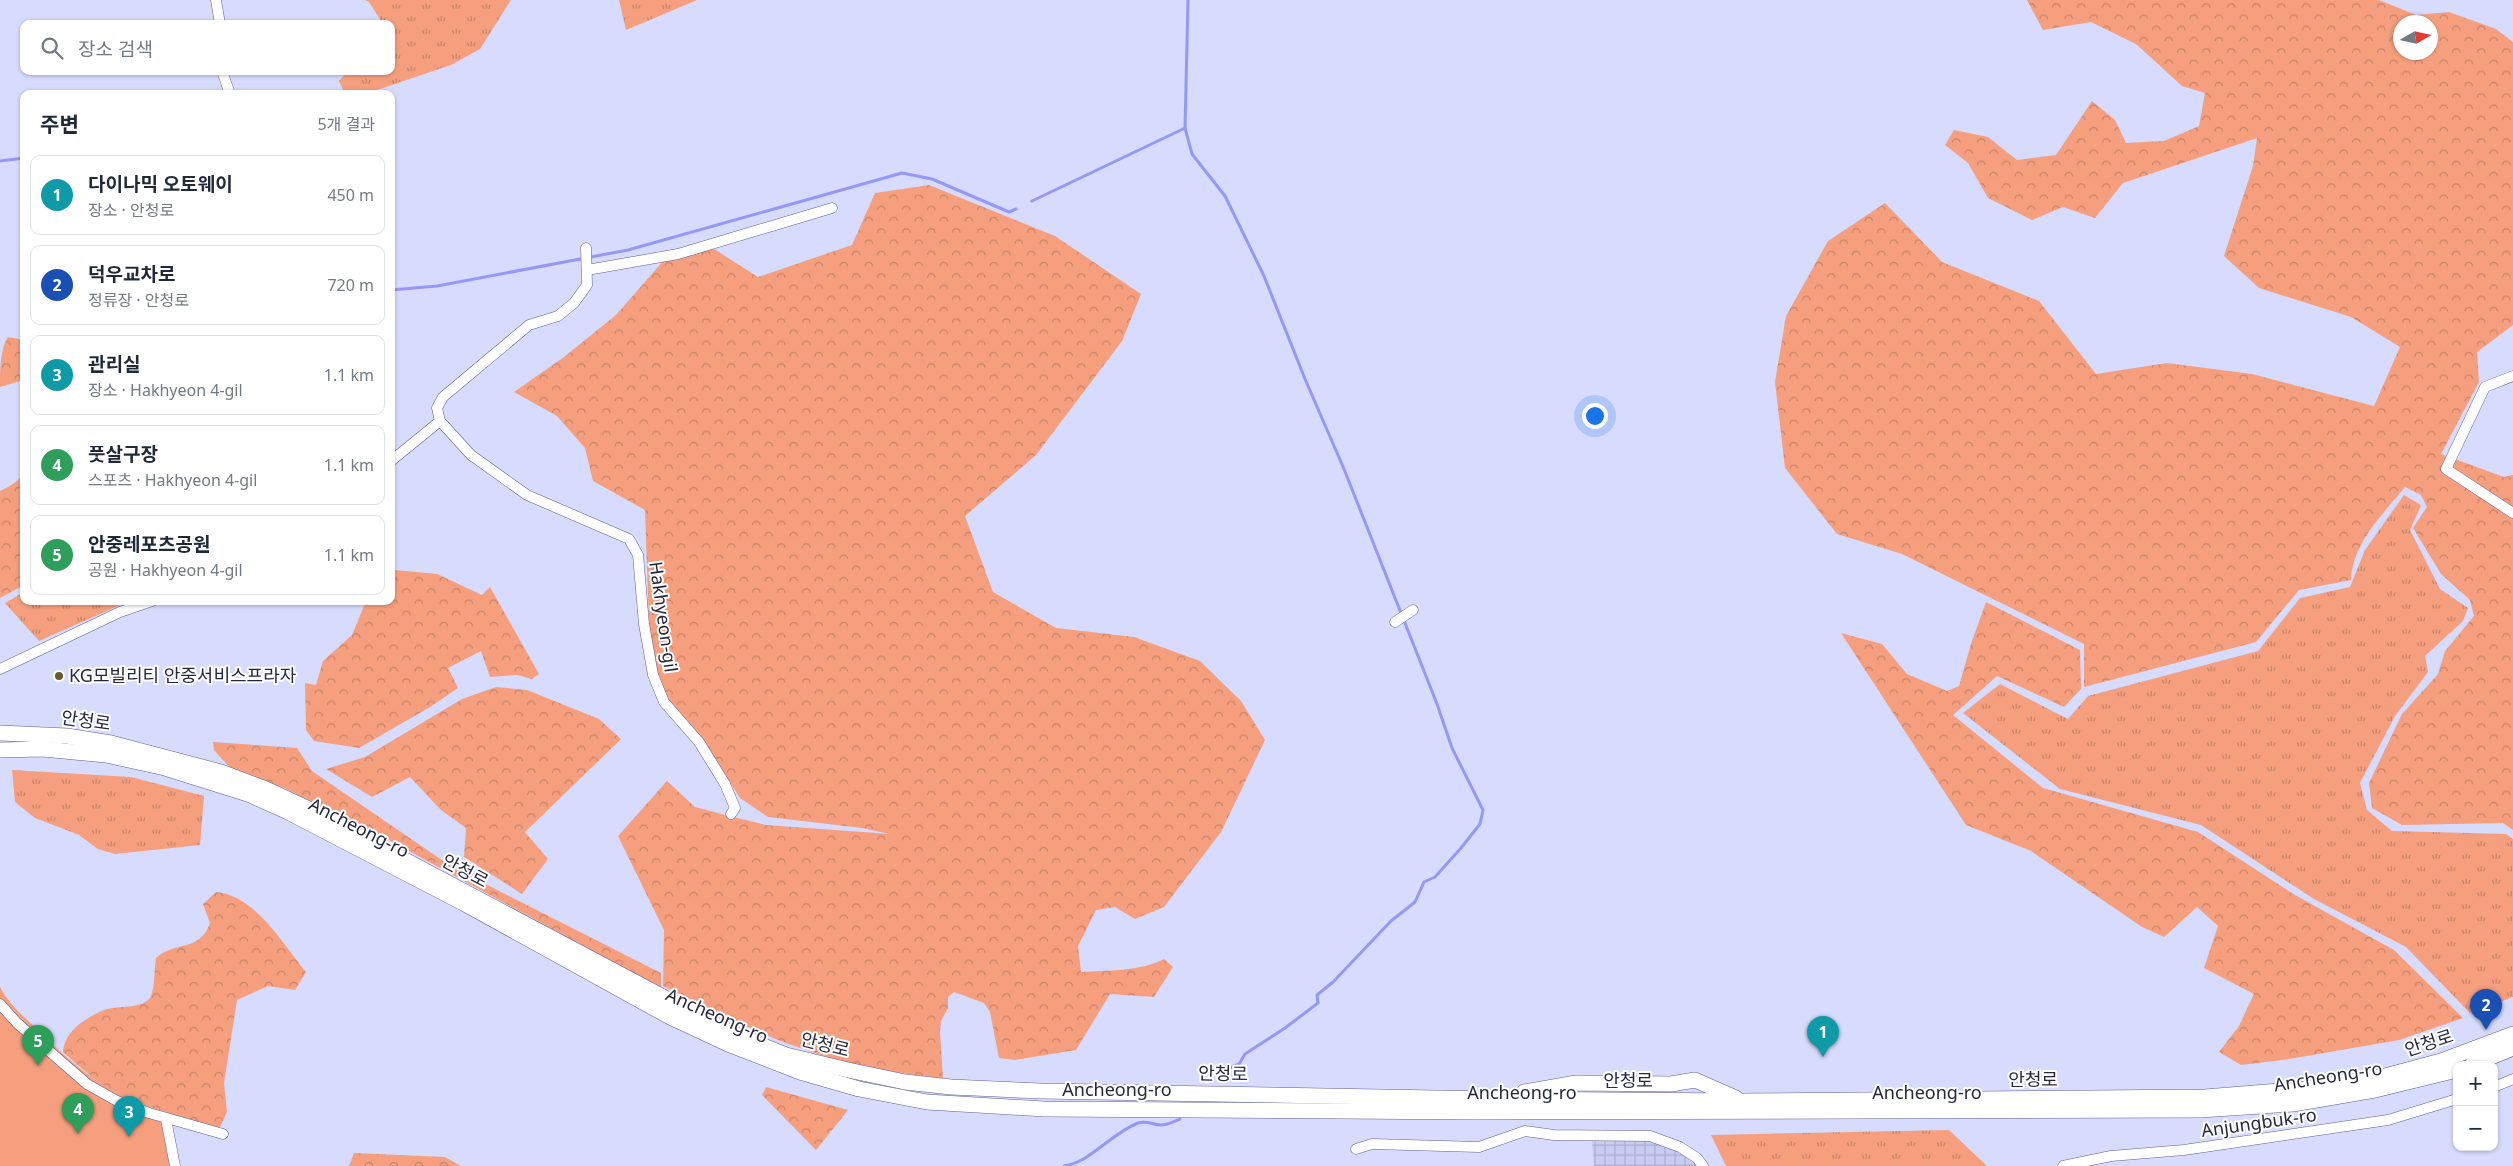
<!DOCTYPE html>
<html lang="ko">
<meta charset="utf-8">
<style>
:root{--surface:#fff;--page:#f6f6f7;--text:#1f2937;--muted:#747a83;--line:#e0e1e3;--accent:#0b8043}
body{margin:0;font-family:"Noto Sans","Noto Sans KR",sans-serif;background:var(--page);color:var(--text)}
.controls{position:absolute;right:15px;bottom:15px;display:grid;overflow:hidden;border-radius:10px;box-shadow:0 1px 4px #0004}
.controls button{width:45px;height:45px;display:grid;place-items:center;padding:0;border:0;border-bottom:1px solid var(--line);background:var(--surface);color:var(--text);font:25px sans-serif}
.compass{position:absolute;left:2393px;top:15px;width:45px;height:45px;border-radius:50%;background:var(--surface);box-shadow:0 1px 4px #0004;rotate:81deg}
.you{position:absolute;left:1594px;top:415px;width:18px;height:18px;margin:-12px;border:4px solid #fff;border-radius:50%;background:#1a73e8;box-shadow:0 0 0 8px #1a73e833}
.badge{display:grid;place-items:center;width:32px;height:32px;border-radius:50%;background:var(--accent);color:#fff;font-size:16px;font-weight:700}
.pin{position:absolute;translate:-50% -41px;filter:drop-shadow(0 1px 2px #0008)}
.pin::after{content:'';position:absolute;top:26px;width:18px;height:15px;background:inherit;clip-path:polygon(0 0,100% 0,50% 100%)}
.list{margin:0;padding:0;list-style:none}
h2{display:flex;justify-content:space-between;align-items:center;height:65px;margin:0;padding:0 20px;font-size:21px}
h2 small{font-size:16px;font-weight:400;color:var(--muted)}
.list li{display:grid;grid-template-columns:32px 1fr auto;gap:15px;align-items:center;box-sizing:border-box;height:80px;margin:0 10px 10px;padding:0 10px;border:1px solid var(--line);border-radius:10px}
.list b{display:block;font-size:19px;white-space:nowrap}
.list p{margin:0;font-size:16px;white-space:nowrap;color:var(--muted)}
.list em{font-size:16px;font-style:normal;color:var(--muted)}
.icon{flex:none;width:28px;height:28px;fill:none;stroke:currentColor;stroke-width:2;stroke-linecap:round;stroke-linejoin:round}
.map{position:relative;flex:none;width:2513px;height:1166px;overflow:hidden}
.search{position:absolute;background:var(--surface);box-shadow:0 1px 4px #0004;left:20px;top:20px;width:375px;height:55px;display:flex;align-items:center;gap:12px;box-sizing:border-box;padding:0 18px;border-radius:10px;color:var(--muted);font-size:19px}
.panel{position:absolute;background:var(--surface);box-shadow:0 1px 4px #0004;left:20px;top:90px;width:375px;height:515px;border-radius:10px}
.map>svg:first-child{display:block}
.industrial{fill:url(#industrial-grid)}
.grass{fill:url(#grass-tufts)}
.forest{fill:url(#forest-crowns);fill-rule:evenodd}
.park{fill:#f69f7e}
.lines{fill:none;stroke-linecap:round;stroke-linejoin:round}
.stream{stroke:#9598f7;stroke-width:3}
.street-casing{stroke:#5e6092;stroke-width:11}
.secondary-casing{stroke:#5e6092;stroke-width:16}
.street{stroke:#fff;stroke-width:10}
.secondary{stroke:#fff;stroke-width:15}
.poi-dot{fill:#635c28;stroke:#fff;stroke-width:2}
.labels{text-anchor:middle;stroke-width:4;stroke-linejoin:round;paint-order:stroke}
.street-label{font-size:18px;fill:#25273c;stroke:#fff}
.poi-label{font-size:18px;fill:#25273c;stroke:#fff;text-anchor:start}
</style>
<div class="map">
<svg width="2513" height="1166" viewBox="0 0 2513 1166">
<defs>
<pattern id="industrial-grid" width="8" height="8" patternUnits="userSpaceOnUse" patternTransform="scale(1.25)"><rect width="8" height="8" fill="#c8ccf1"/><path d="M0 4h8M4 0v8" fill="none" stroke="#acafd0"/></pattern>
<pattern id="grass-tufts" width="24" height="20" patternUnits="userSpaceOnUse" patternTransform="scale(1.25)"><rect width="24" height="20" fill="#f69f7e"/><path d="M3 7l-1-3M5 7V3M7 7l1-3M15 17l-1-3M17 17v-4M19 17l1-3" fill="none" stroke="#c78268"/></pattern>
<pattern id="forest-crowns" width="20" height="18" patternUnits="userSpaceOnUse" patternTransform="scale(1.25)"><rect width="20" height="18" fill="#f69f7e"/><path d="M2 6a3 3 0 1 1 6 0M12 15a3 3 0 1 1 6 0" fill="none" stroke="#c78268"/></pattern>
</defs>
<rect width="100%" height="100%" fill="#d7dbfd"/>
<!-- industrial -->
<polygon class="industrial" points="1629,1138 1650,1138 1680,1151 1699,1166 1594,1166 1592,1141"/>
<!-- grass -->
<g class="grass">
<polygon points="365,0 511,0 480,49 451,65 365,94 345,94 339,81 348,71 391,71 391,24 383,24 369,2"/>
<polygon points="619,0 697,0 626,30"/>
<polygon points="2404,495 2421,505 2410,530 2440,589 2468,608 2463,621 2425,656 2428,672 2395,716 2360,783 2367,810 2392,831 2506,834 2513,839 2513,997 2470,1013 2406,947 2314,899 2201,825 2060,789 1963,713 2000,684 2068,719 2088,696 2258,651 2300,598 2350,587 2365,550"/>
<polygon points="24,592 24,601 129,601 39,641 5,603"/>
<polygon points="12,770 131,777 204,796 200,845 115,854 98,849 79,835 35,818 15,802"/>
<polygon points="1949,1130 1987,1166 1726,1166 1711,1135"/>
</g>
<!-- forest -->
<g class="forest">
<path d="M2027 0H2379L2416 15 2449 12 2496 29 2513 42V325L2477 352 2479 382 2441 454 2504 477 2513 475V830L2503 823 2402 825 2372 808 2369 783 2402 714 2438 674 2445 651 2474 616 2470 600 2441 574 2413 528 2427 507 2421 495 2405 487C2383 514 2352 544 2351 580L2299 590 2256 642 2084 687V644L1902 554 1837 534 1785 468 1775 382 1786 316 1828 241 1885 203 1942 262 2039 301 2096 374 2167 363 2252 374 2374 406 2400 347 2351 317 2259 288 2224 256 2253 166 2257 138 2123 183 2095 218 2063 207 2032 220 1988 198 1968 163 1945 145 1954 130 1988 137 2017 160 2056 155 2092 101 2115 120 2126 143 2164 141 2199 126 2205 93 2182 86 2136 44 2091 22 2043 30ZM2400 22H2430V52H2400Z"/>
<path d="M929 185 1055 236 1141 294 1122 341 1036 455 965 516 993 592 1056 628 1134 637 1200 661 1241 701 1265 740 1221 832 1164 907 1135 919 1115 907 1096 910 1078 946 1081 972C1108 970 1139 972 1164 959L1173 967 1154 997 1110 994 1076 1050 1015 1060 999 1058 990 1012 984 1003 954 992 948 997V1008L941 1021 940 1032 943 1078C899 1074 854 1066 812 1052 761 1036 712 1010 663 986L664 930 618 836 667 781 695 807 729 816 766 825 890 834 862 828 768 817 740 798 703 740 667 699 658 674 649 623 645 510 593 481 585 448 557 416 514 392 564 357 616 315 665 259 714 249 758 277 852 245 875 193Z"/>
<path d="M8 337 24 340V380L0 387C0 372 0 348 8 337Z"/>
<path d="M24 471V585L0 598V491C9 487 20 481 24 471Z"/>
<polygon points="395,570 437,574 482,595 490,587 539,674 532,679 517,675 490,677 481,651 448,668 458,688 430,707 359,748 314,741 306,730 305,683 316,685 323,661 352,635 366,601 391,601 391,572"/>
<polygon points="1986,602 2080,650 2081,689 2064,707 1997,676 1953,715 2043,788 2198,832 2295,895 2394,950 2463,1018 2399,1040 2289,1059 2241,1065 2219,1052 2239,1026 2254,994 2204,968 2218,926 2197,907 2164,937 2142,927 2031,851 1966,825 1841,633 1882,644 1907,674 1947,691 1959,686 1971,644"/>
<polygon points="496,687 527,690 599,719 621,739 525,832 548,859 522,894 464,857 466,828 441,810 410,777 372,797 326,769 365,757 462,699"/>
<polygon points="213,742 297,748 312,771 452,867 661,973 661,988 385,838 284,788 232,770 214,750"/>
<path d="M216 892C255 895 283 944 306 972L295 990 268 986 237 1000 224 1083 227 1112 219 1129C178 1115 127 1104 92 1077 82 1069 72 1060 63 1052 65 1031 85 1018 104 1010 116 1005 144 1010 151 996 155 986 154 969 156 958 176 940 199 953 210 923L203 904Z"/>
<polygon points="766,1087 848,1110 816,1150 762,1095"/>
<polygon points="354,1153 445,1157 461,1166 349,1166"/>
</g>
<!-- park -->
<path class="park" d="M0 987C9 1004 24 1017 38 1030 79 1071 107 1093 162 1111L171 1166H0Z"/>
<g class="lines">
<!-- stream -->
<g class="stream">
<polyline points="1185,128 1192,154 1225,196 1264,276 1305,379 1344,469 1437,704 1452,748 1483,810 1480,824 1461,848 1435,877 1424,882 1415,902 1391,921 1333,982 1317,995 1318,1003 1285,1028 1245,1054 1239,1064 1220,1072"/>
<polyline points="0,161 24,158"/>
<polyline points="1032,201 1185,128 1188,0"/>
<polyline points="391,290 437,286 628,250 902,173 932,179 1009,212 1016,209"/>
<path d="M1064 1166C1091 1162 1110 1134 1138 1123 1147 1120 1153 1125 1161 1125 1167 1125 1175 1121 1180 1119"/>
</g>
<defs>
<g id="street">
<polyline points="216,0 220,24"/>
<polyline points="222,71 230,94"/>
<polyline points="587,270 678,254 832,208"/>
<polyline points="2513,376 2485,387 2446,469 2513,513"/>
<polyline points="440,421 471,455 527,495 629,539 638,555 644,624 653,675 664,702 699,742 725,784 735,808 731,814"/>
<polyline points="391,461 440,421 437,408 443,397 529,325 558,316 574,303 587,285 586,248"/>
<polyline points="1395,622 1413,610"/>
<polyline points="0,669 120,612 152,601"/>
<polyline points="0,1004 17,1023 87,1084 117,1101 149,1113 223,1134"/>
<polyline points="2494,1087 2513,1079"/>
<polyline points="166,1119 175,1166"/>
<polyline points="1356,1149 1372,1144 1479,1147 1525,1131 1554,1135 1650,1136 1680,1147 1697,1158 1703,1166"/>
<polyline points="2063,1166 2111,1156 2184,1150 2388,1120 2457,1099"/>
</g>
<g id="secondary">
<polyline points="0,733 67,736 111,743 221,772 266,789 309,809 731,1033 786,1055 848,1070 905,1082 951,1087 1041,1091 1492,1099 1742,1101 2205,1097 2304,1089 2385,1076 2441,1061 2513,1034"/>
<polyline points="0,750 43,749 106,755 165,768 248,794 288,812 465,904 670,1017 728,1044 800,1072 859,1089 927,1102 1044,1109 1476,1112 2200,1110 2293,1104 2375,1090 2457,1070"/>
<polyline points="2472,1065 2513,1048"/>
<polyline points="1524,1092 1576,1083 1671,1084 1695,1080 1736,1098"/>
</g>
</defs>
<!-- street casing -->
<use href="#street" class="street-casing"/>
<!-- secondary casing -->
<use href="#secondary" class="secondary-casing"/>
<!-- street -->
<use href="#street" class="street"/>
<!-- secondary -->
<use href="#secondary" class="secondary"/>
</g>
<!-- markers -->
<circle class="poi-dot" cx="59" cy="676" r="5"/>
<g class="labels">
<!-- street labels -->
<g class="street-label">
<text transform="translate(663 617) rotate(82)" y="6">Hakhyeon-gil</text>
<text transform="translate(86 721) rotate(8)" y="6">안청로</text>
<text transform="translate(359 828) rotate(27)" y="6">Ancheong-ro</text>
<text transform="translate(465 871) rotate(28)" y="6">안청로</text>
<text transform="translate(717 1016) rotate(24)" y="6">Ancheong-ro</text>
<text transform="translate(2429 1043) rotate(-18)" y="6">안청로</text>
<text transform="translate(825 1045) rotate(14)" y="6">안청로</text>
<text transform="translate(1223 1074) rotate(1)" y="6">안청로</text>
<text transform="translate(2328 1077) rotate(-9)" y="6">Ancheong-ro</text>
<text x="2033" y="1086">안청로</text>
<text x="1628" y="1087">안청로</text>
<text x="1117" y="1096">Ancheong-ro</text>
<text x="1522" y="1099">Ancheong-ro</text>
<text x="1927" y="1099">Ancheong-ro</text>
<text transform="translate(2259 1123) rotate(-8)" y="6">Anjungbuk-ro</text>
</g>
<!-- poi labels -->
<g class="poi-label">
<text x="69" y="682">KG모빌리티 안중서비스프라자</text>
</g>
</g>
</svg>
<div class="controls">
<button>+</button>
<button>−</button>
</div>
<svg class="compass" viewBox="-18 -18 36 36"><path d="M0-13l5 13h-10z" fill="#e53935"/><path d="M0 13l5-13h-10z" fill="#747a83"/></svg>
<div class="you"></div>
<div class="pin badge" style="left:1823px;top:1057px;background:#0f9aa8">1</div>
<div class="pin badge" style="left:2486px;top:1030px;background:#1a4fb4">2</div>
<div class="pin badge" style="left:129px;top:1137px;background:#0f9aa8">3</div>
<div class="pin badge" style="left:78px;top:1134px;background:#2e9e5b">4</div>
<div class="pin badge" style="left:38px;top:1066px;background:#2e9e5b">5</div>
<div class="search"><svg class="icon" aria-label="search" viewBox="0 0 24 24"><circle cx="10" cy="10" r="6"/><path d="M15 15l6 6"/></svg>장소 검색</div>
<section class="panel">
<h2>주변<small>5개 결과</small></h2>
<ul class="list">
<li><span class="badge" style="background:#0f9aa8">1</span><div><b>다이나믹 오토웨이</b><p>장소 · 안청로</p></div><em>450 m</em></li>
<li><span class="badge" style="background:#1a4fb4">2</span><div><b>덕우교차로</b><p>정류장 · 안청로</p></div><em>720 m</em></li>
<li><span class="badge" style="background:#0f9aa8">3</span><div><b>관리실</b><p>장소 · Hakhyeon 4-gil</p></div><em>1.1 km</em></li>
<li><span class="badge" style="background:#2e9e5b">4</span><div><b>풋살구장</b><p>스포츠 · Hakhyeon 4-gil</p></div><em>1.1 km</em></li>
<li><span class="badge" style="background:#2e9e5b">5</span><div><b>안중레포츠공원</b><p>공원 · Hakhyeon 4-gil</p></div><em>1.1 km</em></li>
</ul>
</section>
</div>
